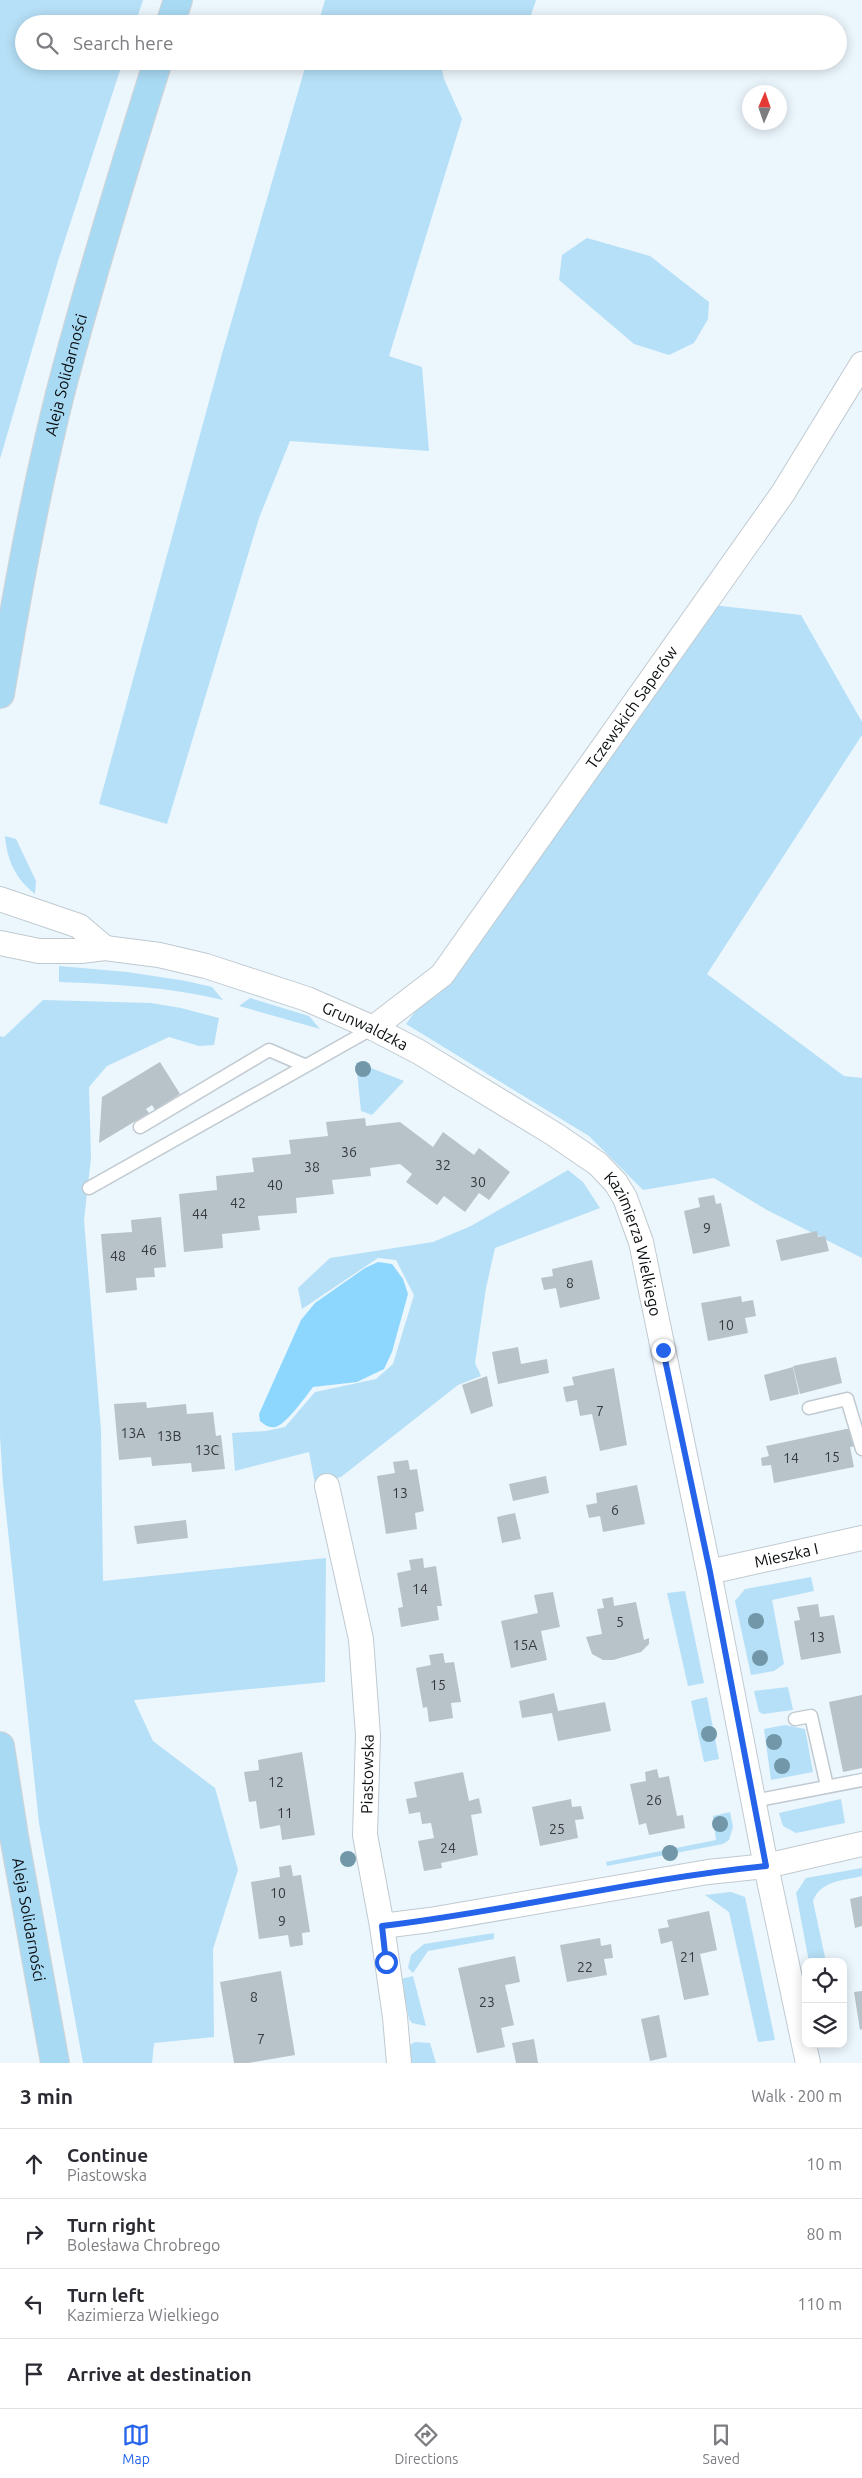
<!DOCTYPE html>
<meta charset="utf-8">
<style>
:root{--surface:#fff;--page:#f2f2f3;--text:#2b2b33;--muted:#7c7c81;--line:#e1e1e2;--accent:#2563eb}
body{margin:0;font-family:Ubuntu,sans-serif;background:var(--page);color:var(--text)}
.controls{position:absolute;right:15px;bottom:15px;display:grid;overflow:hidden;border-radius:10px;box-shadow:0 2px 12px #0003}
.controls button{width:45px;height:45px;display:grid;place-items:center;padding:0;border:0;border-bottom:1px solid var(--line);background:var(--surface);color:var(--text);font:25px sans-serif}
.compass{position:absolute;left:742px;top:85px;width:45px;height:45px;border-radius:50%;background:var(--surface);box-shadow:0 2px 12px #0003;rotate:2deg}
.stop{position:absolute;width:15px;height:15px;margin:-11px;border:4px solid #2563eb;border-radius:50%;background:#fff}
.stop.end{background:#2563eb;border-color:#fff;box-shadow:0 1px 5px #0008}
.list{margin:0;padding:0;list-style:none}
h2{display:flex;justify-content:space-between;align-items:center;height:65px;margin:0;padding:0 20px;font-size:21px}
h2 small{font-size:16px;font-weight:400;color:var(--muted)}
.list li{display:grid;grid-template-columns:32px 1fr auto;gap:15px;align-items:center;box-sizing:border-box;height:70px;padding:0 20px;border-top:1px solid var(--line)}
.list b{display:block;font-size:19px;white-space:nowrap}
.list p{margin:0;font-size:16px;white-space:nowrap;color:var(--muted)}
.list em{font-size:16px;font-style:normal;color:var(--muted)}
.icon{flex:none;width:28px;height:28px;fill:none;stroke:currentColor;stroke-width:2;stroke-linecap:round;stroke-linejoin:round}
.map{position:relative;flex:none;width:862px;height:2063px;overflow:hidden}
.search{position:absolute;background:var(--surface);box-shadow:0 2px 12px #0003;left:15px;right:15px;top:15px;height:55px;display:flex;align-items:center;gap:12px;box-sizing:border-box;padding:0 18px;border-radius:28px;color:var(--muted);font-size:19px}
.sheet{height:345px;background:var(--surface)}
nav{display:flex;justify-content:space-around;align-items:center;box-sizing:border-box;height:70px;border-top:1px solid var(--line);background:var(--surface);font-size:14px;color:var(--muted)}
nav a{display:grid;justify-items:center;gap:2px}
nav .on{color:var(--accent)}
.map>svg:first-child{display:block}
.green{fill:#b6e0f7}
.water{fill:#8dd7ff}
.building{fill:#b8c3c9}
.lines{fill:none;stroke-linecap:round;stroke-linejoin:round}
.lane-casing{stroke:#c0cad0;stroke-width:15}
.street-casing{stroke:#c0cad0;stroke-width:26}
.primary-casing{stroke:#d3d3d4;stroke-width:30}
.lane{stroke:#fff;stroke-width:12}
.street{stroke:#fff;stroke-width:24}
.primary{stroke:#a9daf4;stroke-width:28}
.tree{fill:#7197a9}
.route{stroke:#2563eb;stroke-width:6}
.labels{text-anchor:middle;stroke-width:4;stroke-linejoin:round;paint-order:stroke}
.number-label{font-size:14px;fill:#363a3e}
.street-label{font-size:16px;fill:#0a0d0f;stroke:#fff}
</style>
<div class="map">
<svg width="862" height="2063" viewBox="0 0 862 2063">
<rect width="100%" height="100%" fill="#ecf6fd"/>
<!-- green -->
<g class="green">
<polygon points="0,0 143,0 135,24 24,24 24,61 123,61 58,261 0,459"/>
<polygon points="325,0 536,0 528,24 318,24"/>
<polygon points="307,61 440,61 444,79 462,119 389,356 422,367 429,451 290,441 259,518 167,824 99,804 222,354"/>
<polygon points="587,238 650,256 709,302 708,319 694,343 669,355 634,344 559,280 562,255"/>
<polygon points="712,605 801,615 862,722 862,735 707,974 844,1076 862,1078 862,1258 767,1210 714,1178 643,1190 589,1136 406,1024"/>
<path d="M5 836 16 839 36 881 35 894C16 879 7 861 5 836Z"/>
<path d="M59 966 127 972 186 981 212 987 223 1000C168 987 115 984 59 982Z"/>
<polygon points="250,998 309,1016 320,1029 239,1006"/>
<polygon points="43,1000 151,1003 181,1008 219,1018 214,1045 199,1046 169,1037 107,1066 89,1087 91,1158 84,1220 101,1430 103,1581 326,1558 325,1682 134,1700 153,1741 215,1788 238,1870 213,1949 214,2037 154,2043 152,2063 83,2063 39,1823 3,1484 0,1436 0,1036 4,1037"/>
<polygon points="356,1062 404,1081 372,1115 361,1111"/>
<polygon points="568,1170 583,1182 600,1208 495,1248 486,1288 475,1363 481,1376 458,1385 341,1477 315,1484 309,1452 235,1471 232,1433 266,1431 285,1427 315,1392 376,1379 393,1364 414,1295 396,1260 378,1258 302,1309 298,1288 330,1258 433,1242 471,1226"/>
<polygon points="811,1577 814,1591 772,1600 784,1664 774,1671 751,1675 735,1601 745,1589"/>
<polygon points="685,1591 704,1683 688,1686 667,1593"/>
<polygon points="788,1687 793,1710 763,1714 759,1712 754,1691"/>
<polygon points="707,1697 719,1759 704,1762 691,1701"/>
<polygon points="785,1725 805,1729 813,1772 771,1780 764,1729"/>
<polygon points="841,1799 845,1823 796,1833 783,1826 779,1813"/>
<polygon points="730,1812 733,1827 729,1840 723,1844 607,1866 606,1862 716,1840 713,1816"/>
<path d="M862 1868V1876C843 1881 821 1880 813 1901L826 1962H809L796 1893 806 1878Z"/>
<polygon points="731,1892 745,1897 775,2040 758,2042 729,1912 705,1895"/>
<polygon points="494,1933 494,1939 428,1951 413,1973 408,1968 411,1955 424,1944"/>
<polygon points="413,1976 425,2022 426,2026 412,2023 409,2019 401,1979"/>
<polygon points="415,2042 430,2043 436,2063 406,2063 408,2046"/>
</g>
<!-- water -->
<path class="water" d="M378 1262 392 1264 403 1279 408 1294 392 1352 384 1369 357 1382 313 1387C306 1396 285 1426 275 1427 269 1428 265 1425 260 1421L259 1414 301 1320 315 1303 365 1268Z"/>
<!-- building -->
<g class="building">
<polygon points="160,1062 180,1094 155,1110 152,1105 146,1109 149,1113 99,1143 102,1097"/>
<polygon points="365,1118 366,1126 400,1122 433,1147 443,1132 474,1155 479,1148 510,1172 489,1200 479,1193 465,1212 444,1196 437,1205 406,1182 412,1174 400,1164 370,1168 371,1176 332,1180 334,1194 296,1198 297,1213 258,1216 260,1230 222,1234 223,1248 184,1252 179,1194 217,1190 216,1176 254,1172 252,1158 291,1154 289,1140 328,1136 326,1122"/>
<polygon points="714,1195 716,1204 721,1203 730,1246 693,1254 684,1211 700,1207 698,1198"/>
<polygon points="161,1217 166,1267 154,1268 155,1277 136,1278 137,1290 106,1293 101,1234 132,1232 131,1220"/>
<polygon points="817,1231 818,1237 825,1236 829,1251 781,1261 776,1240"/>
<polygon points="592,1260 600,1299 560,1308 556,1288 544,1290 541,1278 553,1276 552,1269"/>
<polygon points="741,1296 742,1302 753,1300 756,1316 745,1318 748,1333 708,1341 701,1303"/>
<polygon points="518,1347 521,1364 547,1359 549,1373 498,1384 492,1352"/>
<polygon points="836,1357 842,1383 800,1394 793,1366"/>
<polygon points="793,1367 799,1394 770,1401 764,1375"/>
<polygon points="614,1368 627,1445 600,1451 592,1414 580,1416 577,1400 566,1402 563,1387 574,1385 572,1377"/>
<polygon points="487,1376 493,1406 471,1414 462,1385"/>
<polygon points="146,1402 147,1408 186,1404 187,1414 213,1412 216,1436 221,1435 225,1469 192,1472 191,1463 152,1466 151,1457 119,1460 114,1404"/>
<polygon points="846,1429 852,1429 856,1446 850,1447 854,1467 774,1483 771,1465 762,1466 761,1458 769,1456 766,1446"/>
<polygon points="408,1460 410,1470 417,1469 424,1511 415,1513 417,1529 386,1534 377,1476 395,1473 393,1462"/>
<polygon points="546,1476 549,1493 513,1501 509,1484"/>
<polygon points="637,1485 645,1524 603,1532 600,1516 589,1518 586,1505 597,1503 596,1493"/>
<polygon points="515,1513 521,1539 502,1543 497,1517"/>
<polygon points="186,1520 188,1538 137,1544 134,1526"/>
<polygon points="423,1558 424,1568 436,1566 442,1606 437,1606 439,1620 401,1627 398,1608 403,1607 397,1573 411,1570 409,1560"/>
<polygon points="553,1592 560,1627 541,1631 547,1660 511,1668 501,1621 538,1613 534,1595"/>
<polygon points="613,1597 614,1606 636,1602 644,1640 649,1638 649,1644 641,1652 613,1660 603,1660 592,1654 586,1637 602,1634 597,1609 604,1608 602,1599"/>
<polygon points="818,1604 820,1617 834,1615 841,1653 801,1660 794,1621 800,1620 797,1607"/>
<polygon points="443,1653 445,1663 454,1662 461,1702 451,1703 453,1718 429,1722 427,1707 423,1708 416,1668 431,1665 429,1655"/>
<polygon points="554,1693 558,1711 605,1702 611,1731 558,1741 552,1713 522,1718 519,1701"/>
<polygon points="862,1695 862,1768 843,1772 829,1702"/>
<polygon points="302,1752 315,1835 282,1840 280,1825 260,1829 256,1801 249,1802 244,1772 259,1770 258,1760"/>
<polygon points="657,1769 659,1778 669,1776 677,1816 683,1815 685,1828 649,1835 646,1823 639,1825 630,1784 646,1781 645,1772"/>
<polygon points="463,1772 469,1801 479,1798 482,1813 471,1815 478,1855 441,1863 442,1868 424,1871 418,1841 434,1838 431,1823 422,1824 420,1812 409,1814 406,1799 417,1797 414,1782"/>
<polygon points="571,1799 572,1807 581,1806 584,1819 575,1820 578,1838 540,1846 532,1807"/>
<polygon points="291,1865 293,1876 301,1875 310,1932 302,1933 303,1945 290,1947 288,1935 259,1939 251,1882 280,1877 279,1867"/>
<polygon points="862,1896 862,1926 855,1928 850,1899"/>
<polygon points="709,1911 717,1950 700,1954 709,1995 684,2000 672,1941 661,1944 658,1929 669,1927 667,1920"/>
<polygon points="600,1938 601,1946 611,1944 613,1958 604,1959 607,1975 567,1982 560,1945"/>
<polygon points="515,1956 520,1982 505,1985 514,2025 501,2028 505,2047 477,2053 458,1968"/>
<polygon points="281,1971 295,2055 248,2063 234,2063 220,1982"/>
<polygon points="862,1991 862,2029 860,2030 854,1992"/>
<polygon points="659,2015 667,2057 650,2061 641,2019"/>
<polygon points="534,2039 538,2063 516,2063 512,2043"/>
</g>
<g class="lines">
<defs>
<g id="lane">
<polyline points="140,1127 269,1050 304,1065"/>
<polyline points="89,1188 373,1028"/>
<polyline points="809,1408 847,1399 862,1449"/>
<polyline points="795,1719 811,1716 827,1786"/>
<polyline points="754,1801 862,1780"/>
</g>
<g id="street">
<polyline points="0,899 79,926 105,948"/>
<path id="s1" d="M0 943 39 951H81L105 948 159 955 206 966 307 999 373 1028 419 1052 554 1134 598 1164 616 1183 625 1198 641 1242 709 1572 766 1866 808 2063"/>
<path id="s2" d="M373 1028 442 975 783 493 862 364"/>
<polyline points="327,1486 361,1639 368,1735 365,1835 382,1926 395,2017 399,2063"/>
<path id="s3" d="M709 1572 862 1538"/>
<polyline points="382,1926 430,1920 708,1872 766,1866 862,1844"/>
</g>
<g id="primary">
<polyline points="170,24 178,0"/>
<path id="s4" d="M0 694C17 594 35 493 60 394 89 282 123 172 158 61"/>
<path id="s5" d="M0 1746 14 1836 55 2063"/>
</g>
</defs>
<!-- lane casing -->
<use href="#lane" class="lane-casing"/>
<!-- street casing -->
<use href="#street" class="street-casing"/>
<!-- primary casing -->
<use href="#primary" class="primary-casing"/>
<!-- lane -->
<use href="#lane" class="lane"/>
<!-- street -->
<use href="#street" class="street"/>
<!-- primary -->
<use href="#primary" class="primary"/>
</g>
<!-- trees -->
<g class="tree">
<circle cx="363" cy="1069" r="8"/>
<circle cx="756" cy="1621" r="8"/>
<circle cx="760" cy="1658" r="8"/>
<circle cx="709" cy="1734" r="8"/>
<circle cx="774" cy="1742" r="8"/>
<circle cx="782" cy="1766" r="8"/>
<circle cx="720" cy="1824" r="8"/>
<circle cx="670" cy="1853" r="8"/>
<circle cx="348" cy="1859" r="8"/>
</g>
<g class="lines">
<!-- route -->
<path class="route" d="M386 1962 382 1926C510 1911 637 1879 766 1866L710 1572 663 1350"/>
</g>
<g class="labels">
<!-- number labels -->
<g class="number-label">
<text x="349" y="1157">36</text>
<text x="443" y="1170">32</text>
<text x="312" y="1172">38</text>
<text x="478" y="1187">30</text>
<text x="275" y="1190">40</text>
<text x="238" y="1208">42</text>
<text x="200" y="1219">44</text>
<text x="707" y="1233">9</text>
<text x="149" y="1255">46</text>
<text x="118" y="1261">48</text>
<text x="570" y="1288">8</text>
<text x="726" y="1330">10</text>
<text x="600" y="1416">7</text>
<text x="133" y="1438">13A</text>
<text x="169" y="1441">13B</text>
<text x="207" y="1455">13C</text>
<text x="832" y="1462">15</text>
<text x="791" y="1463">14</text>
<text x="400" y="1498">13</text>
<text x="615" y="1515">6</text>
<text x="420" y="1594">14</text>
<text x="620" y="1627">5</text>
<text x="817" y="1642">13</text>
<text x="525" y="1650">15A</text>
<text x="438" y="1690">15</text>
<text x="276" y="1787">12</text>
<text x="654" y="1805">26</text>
<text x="285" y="1818">11</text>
<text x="557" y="1834">25</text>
<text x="448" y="1853">24</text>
<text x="278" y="1898">10</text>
<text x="282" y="1926">9</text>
<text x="688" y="1962">21</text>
<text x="585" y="1972">22</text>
<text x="254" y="2002">8</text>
<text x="487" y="2007">23</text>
<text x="261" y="2044">7</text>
</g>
<!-- street labels -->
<g class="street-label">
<text dy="6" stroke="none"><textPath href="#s4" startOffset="326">Aleja Solidarności</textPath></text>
<text dy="6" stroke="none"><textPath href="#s2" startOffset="415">Tczewskich Saperów</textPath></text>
<text dy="6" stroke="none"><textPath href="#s1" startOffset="379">Grunwaldzka</textPath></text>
<text dy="6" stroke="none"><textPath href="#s1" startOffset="740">Kazimierza Wielkiego</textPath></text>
<text dy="6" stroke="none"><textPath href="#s3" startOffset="79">Mieszka I</textPath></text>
<text transform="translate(367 1774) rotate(-89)" y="6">Piastowska</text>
<text dy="6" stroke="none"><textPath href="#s5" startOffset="176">Aleja Solidarności</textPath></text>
</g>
</g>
</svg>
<div class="controls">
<button><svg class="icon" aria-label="locate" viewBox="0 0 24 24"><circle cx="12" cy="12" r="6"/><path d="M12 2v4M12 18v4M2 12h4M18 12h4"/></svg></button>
<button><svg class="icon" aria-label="layers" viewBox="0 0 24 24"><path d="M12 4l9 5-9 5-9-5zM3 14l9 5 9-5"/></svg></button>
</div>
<svg class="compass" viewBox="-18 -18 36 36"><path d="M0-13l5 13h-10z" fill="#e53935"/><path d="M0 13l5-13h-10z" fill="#7c7c81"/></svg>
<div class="stop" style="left:386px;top:1962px"></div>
<div class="stop end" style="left:663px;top:1350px"></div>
<div class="search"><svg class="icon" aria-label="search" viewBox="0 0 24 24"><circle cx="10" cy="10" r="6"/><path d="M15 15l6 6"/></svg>Search here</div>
</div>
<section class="sheet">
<h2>3 min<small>Walk · 200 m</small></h2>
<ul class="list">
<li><svg class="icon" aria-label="ahead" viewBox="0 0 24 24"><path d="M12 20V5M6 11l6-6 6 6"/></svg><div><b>Continue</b><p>Piastowska</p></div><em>10 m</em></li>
<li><svg class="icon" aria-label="right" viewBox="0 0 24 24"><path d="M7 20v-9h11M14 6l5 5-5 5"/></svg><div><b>Turn right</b><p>Bolesława Chrobrego</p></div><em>80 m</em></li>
<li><svg class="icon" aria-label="left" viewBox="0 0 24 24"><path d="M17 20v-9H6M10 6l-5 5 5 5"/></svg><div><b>Turn left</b><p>Kazimierza Wielkiego</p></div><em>110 m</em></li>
<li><svg class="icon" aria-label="arrive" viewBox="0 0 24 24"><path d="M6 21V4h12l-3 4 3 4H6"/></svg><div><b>Arrive at destination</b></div></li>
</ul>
</section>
<nav>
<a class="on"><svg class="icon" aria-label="map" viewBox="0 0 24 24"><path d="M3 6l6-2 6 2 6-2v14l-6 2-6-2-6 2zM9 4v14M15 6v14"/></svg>Map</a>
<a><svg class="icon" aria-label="directions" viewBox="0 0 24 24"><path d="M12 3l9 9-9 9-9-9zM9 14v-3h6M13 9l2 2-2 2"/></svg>Directions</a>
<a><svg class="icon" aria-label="saved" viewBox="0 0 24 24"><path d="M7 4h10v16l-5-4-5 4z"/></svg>Saved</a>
</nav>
